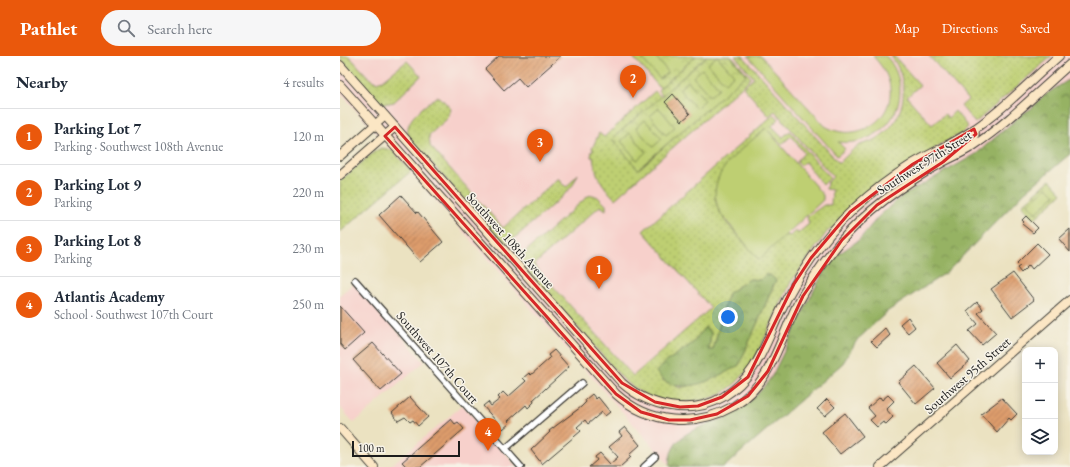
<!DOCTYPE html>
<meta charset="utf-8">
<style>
:root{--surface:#fff;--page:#f6f6f7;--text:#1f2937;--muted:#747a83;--line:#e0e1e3;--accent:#ea580c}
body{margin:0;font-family:"EB Garamond",serif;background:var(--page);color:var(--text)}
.controls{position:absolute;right:12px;bottom:12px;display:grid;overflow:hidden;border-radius:8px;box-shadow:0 2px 10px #0003}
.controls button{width:36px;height:36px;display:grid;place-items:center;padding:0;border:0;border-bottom:1px solid var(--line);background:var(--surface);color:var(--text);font:20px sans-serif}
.scale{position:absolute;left:12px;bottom:10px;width:108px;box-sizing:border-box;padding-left:4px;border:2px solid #1c1c1c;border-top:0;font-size:11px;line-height:14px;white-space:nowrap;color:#1c1c1c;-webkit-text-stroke:3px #f7f3e8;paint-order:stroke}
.you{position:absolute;left:388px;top:261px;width:14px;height:14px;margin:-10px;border:3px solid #fff;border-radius:50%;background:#1a73e8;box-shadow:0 0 0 6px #1a73e833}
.badge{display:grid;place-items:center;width:26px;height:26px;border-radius:50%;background:var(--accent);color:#fff;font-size:13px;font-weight:700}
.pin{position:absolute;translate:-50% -33px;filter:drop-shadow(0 1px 2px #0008)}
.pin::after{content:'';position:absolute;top:21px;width:14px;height:12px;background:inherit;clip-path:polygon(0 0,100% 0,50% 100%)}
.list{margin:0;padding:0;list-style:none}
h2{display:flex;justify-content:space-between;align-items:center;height:52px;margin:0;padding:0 16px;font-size:17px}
h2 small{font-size:13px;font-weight:400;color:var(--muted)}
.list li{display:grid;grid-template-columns:26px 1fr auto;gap:12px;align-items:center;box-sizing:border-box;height:56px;padding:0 16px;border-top:1px solid var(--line)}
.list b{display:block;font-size:15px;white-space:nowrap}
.list p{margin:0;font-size:13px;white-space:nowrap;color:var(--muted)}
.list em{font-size:13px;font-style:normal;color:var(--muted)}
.icon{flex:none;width:22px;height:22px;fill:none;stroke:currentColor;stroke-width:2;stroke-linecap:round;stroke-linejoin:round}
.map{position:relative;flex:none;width:730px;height:411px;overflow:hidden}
header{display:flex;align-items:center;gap:24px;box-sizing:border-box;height:56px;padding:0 20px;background:var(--accent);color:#fff}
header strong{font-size:19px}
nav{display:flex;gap:22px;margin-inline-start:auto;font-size:14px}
.search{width:280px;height:36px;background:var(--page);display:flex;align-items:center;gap:10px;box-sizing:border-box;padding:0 14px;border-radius:22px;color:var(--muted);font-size:15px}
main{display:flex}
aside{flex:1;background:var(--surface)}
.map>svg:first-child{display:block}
.built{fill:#f7d0cb}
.grass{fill:url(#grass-dots);stroke:#6d7647;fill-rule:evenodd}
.forest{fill:url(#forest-crowns);stroke:#596740}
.park{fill:url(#park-crowns);stroke:#6d7647}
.garden{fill:#becf72;stroke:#6d7647}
.building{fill:url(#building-hatch)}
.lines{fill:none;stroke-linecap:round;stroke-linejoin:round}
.street-casing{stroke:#3b3a35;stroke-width:8}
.secondary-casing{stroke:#3b3a35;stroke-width:10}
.street{stroke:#fff;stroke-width:5.5}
.secondary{stroke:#fbe6c4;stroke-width:8}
.marked{fill:none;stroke:#d62828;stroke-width:3;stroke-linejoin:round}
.labels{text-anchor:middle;stroke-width:3;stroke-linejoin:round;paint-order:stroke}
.street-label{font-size:13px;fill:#1c1c1c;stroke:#f7f3e8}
</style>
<header>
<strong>Pathlet</strong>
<div class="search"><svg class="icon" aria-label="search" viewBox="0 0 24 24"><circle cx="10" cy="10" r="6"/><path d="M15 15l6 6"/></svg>Search here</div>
<nav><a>Map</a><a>Directions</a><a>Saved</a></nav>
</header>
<main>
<aside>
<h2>Nearby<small>4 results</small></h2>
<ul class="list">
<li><span class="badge">1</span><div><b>Parking Lot 7</b><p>Parking · Southwest 108th Avenue</p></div><em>120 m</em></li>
<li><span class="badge">2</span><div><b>Parking Lot 9</b><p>Parking</p></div><em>220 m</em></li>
<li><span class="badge">3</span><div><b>Parking Lot 8</b><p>Parking</p></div><em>230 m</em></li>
<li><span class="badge">4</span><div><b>Atlantis Academy</b><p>School · Southwest 107th Court</p></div><em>250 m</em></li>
</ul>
</aside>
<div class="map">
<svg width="730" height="411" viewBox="0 0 730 411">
<defs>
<pattern id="grass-dots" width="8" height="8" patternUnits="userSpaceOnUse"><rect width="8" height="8" fill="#becf72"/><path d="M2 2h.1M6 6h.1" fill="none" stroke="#a3b162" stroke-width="1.8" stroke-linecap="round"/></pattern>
<pattern id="forest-crowns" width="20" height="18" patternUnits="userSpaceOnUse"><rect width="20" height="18" fill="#96b264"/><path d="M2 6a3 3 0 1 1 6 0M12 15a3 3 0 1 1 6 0" fill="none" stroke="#7a9052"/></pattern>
<pattern id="park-crowns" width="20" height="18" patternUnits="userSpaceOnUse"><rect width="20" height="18" fill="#becf72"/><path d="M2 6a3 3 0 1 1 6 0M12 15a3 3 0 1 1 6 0" fill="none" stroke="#a3b162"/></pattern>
<pattern id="building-hatch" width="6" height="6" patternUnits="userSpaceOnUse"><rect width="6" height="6" fill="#dd9c6c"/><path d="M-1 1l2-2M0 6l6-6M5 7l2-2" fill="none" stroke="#b27e58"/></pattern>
</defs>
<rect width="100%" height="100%" fill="#f7f3e8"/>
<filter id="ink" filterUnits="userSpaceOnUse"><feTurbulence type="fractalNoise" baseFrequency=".025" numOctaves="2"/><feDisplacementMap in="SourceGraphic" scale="8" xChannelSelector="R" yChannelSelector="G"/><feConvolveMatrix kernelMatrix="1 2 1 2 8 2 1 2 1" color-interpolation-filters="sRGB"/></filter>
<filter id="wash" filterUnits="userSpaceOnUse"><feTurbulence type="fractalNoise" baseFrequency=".012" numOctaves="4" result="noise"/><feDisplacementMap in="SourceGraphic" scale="16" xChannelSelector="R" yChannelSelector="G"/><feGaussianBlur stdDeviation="0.9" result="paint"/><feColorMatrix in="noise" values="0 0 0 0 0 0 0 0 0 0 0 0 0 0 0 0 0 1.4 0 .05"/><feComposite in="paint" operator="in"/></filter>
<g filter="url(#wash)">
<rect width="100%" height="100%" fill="#ebe2c1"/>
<!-- built -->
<g class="built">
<polygon points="0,0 730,0 730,98 685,136 607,216 548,255 517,284 503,307 384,411 331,411 0,36"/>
<polygon points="15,226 84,306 14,367 0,351 0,239"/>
<polygon points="123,349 177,411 49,411"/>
</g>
<!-- grass -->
<g class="grass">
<polygon points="0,0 9,0 30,23 36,26 43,24 67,5 81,20 54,46 44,48 37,44 0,3"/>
<polygon points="356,0 367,0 322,40 318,34"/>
<path d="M390 0H392L411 22 275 143C263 130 255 120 253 101H251L252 95 254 94 252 93 259 77 264 81 315 35 321 41 272 83 299 113 406 18Z"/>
<path d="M395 0H403L499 107C505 102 512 93 520 89 528 86 535 85 542 79 567 60 570 25 551 0H554L580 29 567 41 592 69 605 58 608 62 615 55 628 71 621 78 601 88 487 176 451 226 412 309 396 327 382 338 365 344 335 347 322 345 303 338 285 325 182 209 180 203 183 198 248 140 253 139 258 141 266 149V154L260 150 194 209 293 320 371 252 303 175 434 58 439 63 432 70 443 81 450 75 490 122 483 129 465 106 461 110 457 105 464 97 451 80 442 88 425 72 375 142 377 150 385 165 419 203 445 179 450 180 455 175 458 177 469 168 467 161 484 149H491L492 134 486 133 487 127 493 121 435 55 429 60 403 31 414 22ZM425 219 436 224 399 309 359 327 340 332 322 324 323 308 353 287 365 271 371 276 369 295 373 294 388 237 410 223 420 224Z"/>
<polygon points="589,0 712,0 635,67 621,50 628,44"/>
<path d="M96 41H100L111 53 108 62 89 79 90 90 163 172 218 122 222 128 227 131 238 118 233 129 225 138 169 187 162 185 144 167 68 80C64 63 84 51 96 41Z"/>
<polygon points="41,92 52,94 71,115 0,176 0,125 34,96"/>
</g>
<!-- forest -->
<g class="forest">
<path d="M730 23V98L685 136 607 216 548 255 517 284 503 307 384 411H331L329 409C331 371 369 372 394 357 410 348 421 335 432 320L475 232 487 210 497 199 519 184 538 161 562 140 636 98 682 58 692 52 703 40Z"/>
<path d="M425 219H430L436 224 399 309C375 323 336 345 316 316L323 308 353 287 365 271 371 276 369 294H373L388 237 410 223 420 224Z"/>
</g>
<!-- park -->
<g class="park">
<polygon points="292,0 356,0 320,32"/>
<polygon points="367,0 390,0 406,19 298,113 272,83"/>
<polygon points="710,124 722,137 694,163 682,149"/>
</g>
<!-- garden -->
<g class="garden">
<polygon points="308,0 315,0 328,16 320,23 303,4"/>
<polygon points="377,0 394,19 385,27 368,8"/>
<path d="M408 0H421L485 70C516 89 558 63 549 26 546 15 540 8 533 0H546C580 39 547 92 498 86L505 93 497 100Z"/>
<polygon points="362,13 379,32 370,40 353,21"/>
<polygon points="348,25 365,44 356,52 339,33"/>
<polygon points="319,52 335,71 326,79 310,60"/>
<polygon points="305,64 322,83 313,91 296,72"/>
<path d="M426 72 483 139V144L419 204 380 157C362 117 400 96 426 72Z"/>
<polygon points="290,77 306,96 297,104 281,85"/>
<polygon points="707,131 715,139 696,157 688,148"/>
</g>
<g id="blocks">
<!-- building -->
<g class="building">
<polygon points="159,0 221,0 186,31 178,22 164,34 145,13"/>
<polygon points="333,38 350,58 342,65 325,46"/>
<polygon points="61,139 77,157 78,156 103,186 80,206 39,159"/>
<polygon points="686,160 698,172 693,177 682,168 684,166 682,164"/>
<polygon points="730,173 730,196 719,183"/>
<polygon points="697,187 708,198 692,213 689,209 681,217 677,212 680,210 677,207"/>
<polygon points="673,217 694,244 672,261 651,233"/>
<polygon points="637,246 643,253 638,257 656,277 642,289 629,275 638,268 627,255"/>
<polygon points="0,250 24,277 5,294 0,288"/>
<polygon points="568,261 575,271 568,277 560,268"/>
<polygon points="545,272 550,279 537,291 531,285"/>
<polygon points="33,287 61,318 41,335 13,304"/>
<polygon points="617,289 630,305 610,322 597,307"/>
<polygon points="214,294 229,311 193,344 194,346 188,352 186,349 168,365 170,367 163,373 143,350 148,346 151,350 160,343 158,341 163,336 168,341 186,325 183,322 189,317 191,319 210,302 208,299"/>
<polygon points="576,310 595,332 576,348 558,326"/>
<polygon points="252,338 256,343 258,341 270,356 265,360 262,356 248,368 245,364 237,371 241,375 202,408 191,394 210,376 209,375 241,351 246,346 245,344"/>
<polygon points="548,339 554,345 546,353 553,361 546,368 543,366 537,371 530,364 535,360 528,352 540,341 542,344"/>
<polygon points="70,341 88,361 78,370 73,364 70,366 65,361 58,365 52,357"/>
<polygon points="662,342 677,358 671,364 669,362 657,376 641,358"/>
<polygon points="487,343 495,351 485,360 477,353"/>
<polygon points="505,357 523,380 500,398 482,376"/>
<polygon points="111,363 115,368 118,366 124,373 80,411 67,411 62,406"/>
<polygon points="285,371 300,389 289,399 291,401 280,411 249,411 257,404 255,401 260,397 270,408 278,401 269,391 282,380 279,376"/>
</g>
</g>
</g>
<g filter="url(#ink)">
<use href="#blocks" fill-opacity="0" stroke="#3b3a35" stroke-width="1"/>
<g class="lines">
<defs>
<g id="street">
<polyline points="15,224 181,411"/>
<polyline points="165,393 242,327"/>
<polyline points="304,411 315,401"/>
</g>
<g id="secondary">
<path d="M0 9 282 327C309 351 351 360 383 341 418 320 425 287 442 252 450 235 460 219 471 203 497 164 534 132 574 107 591 97 610 89 627 78 660 57 689 26 719 0"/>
<path d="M0 29 276 338C309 368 355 372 394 350 431 328 439 285 457 249 469 227 484 205 501 185 529 152 565 127 603 106 613 101 624 96 633 90 668 67 699 35 730 8"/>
<path d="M624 90C631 86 637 82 634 73"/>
<polyline points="0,100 45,60"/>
<polyline points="0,119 55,71"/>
<polyline points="0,372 34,411"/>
<polyline points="540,411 730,244"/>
</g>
</defs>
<!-- street casing -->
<use href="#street" class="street-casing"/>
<!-- secondary casing -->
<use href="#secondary" class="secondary-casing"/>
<!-- street -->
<use href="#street" class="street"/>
<!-- secondary -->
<use href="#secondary" class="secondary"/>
</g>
</g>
<!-- marked area -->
<path class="marked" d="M55 71 282 327 315 346 340 351 358 350 382 341 408 321 454 228 471 202 510 156 573 108 634 73 636 78 603 106 537 149 502 184 463 240 428 315 408 340 377 358 350 364H329L301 356 276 338 45 80Z"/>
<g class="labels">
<!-- street labels -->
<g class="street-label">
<text transform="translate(584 106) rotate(-32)" y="5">Southwest 97th Street</text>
<text transform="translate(171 184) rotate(48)" y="5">Southwest 108th Avenue</text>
<text transform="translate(98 301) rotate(49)" y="5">Southwest 107th Court</text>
<text transform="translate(627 319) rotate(-41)" y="5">Southwest 95th Street</text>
</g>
</g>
</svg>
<div class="controls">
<button>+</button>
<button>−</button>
<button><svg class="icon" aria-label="layers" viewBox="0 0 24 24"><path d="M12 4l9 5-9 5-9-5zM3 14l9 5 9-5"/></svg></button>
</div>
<div class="scale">100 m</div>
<div class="you"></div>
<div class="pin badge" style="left:259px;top:233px">1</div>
<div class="pin badge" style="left:293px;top:42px">2</div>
<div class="pin badge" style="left:200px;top:106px">3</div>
<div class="pin badge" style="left:148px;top:395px">4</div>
</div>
</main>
